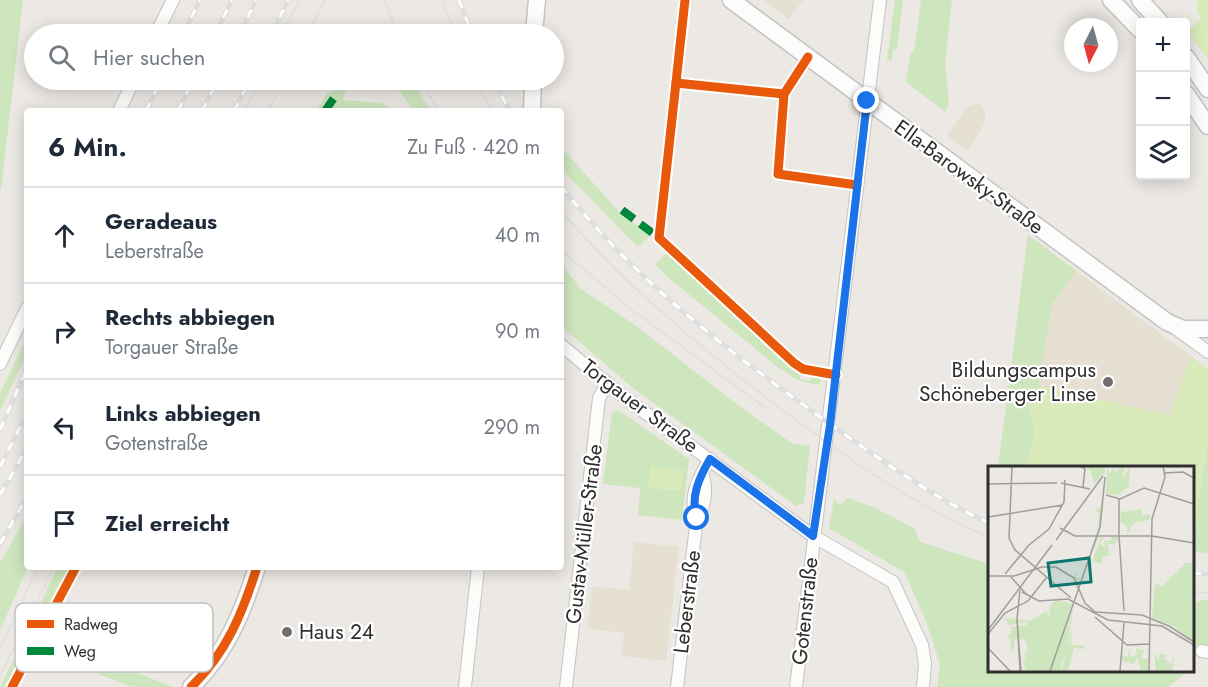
<!DOCTYPE html>
<html lang="de">
<meta charset="utf-8">
<style>
:root{--surface:#fff;--page:#f2f2f3;--text:#1f2937;--muted:#747a83;--line:#e0e1e3}
body{margin:0;font-family:Jost,sans-serif;background:var(--page);color:var(--text)}
.controls{position:absolute;right:18px;top:18px;display:grid;overflow:hidden;border-radius:6px;box-shadow:0 3px 15px #0003}
.controls button{width:54px;height:54px;display:grid;place-items:center;padding:0;border:0;border-bottom:2px solid var(--line);background:var(--surface);color:var(--text);font:30px sans-serif}
.compass{position:absolute;left:1064px;top:18px;width:54px;height:54px;border-radius:50%;background:var(--surface);box-shadow:0 3px 15px #0003;rotate:186deg}
.stop{position:absolute;width:18px;height:18px;margin:-14px;border:4px solid #1a73e8;border-radius:50%;background:#fff}
.stop.end{background:#1a73e8;border-color:#fff;box-shadow:0 2px 6px #0008}
.list{margin:0;padding:0;list-style:none}
h2{display:flex;justify-content:space-between;align-items:center;height:78px;margin:0;padding:0 24px;font-size:26px}
h2 small{font-size:20px;font-weight:400;color:var(--muted)}
.list li{display:grid;grid-template-columns:39px 1fr auto;gap:18px;align-items:center;box-sizing:border-box;height:96px;padding:0 24px;border-top:2px solid var(--line)}
.list b{display:block;font-size:22px;white-space:nowrap}
.list p{margin:0;font-size:20px;white-space:nowrap;color:var(--muted)}
.list em{font-size:20px;font-style:normal;color:var(--muted)}
.icon{flex:none;width:33px;height:33px;fill:none;stroke:currentColor;stroke-width:2;stroke-linecap:round;stroke-linejoin:round}
.map{position:relative;flex:none;width:1208px;height:687px;overflow:hidden}
.search{position:absolute;background:var(--surface);box-shadow:0 3px 15px #0003;left:24px;top:24px;width:540px;height:66px;display:flex;align-items:center;gap:15px;box-sizing:border-box;padding:0 21px;border-radius:33px;color:var(--muted);font-size:22px}
.panel{position:absolute;background:var(--surface);box-shadow:0 3px 15px #0003;left:24px;top:108px;width:540px;height:462px;border-radius:6px}
.map>svg:first-child{display:block}
.education{fill:#e6e0d3}
.green{fill:#cee6be}
.pitch{fill:#d9eabb}
.lines{fill:none;stroke-linecap:round;stroke-linejoin:round}
.street-casing{stroke:#c5c4c5;stroke-width:14}
.secondary-casing{stroke:#c5c4c5;stroke-width:19}
.street{stroke:#fcfcfb;stroke-width:12}
.secondary{stroke:#fcfcfb;stroke-width:16}
.tram{stroke:#dfdfe1;stroke-width:1.5}
.rail-casing{stroke:#dfdfe1;stroke-width:5}
.rail{stroke:#fff;stroke-width:3;stroke-dasharray:9;stroke-linecap:butt}
.quiet{stroke:#00873e;stroke-width:8;stroke-dasharray:15 8;stroke-linecap:butt}
.cycleway-casing{stroke:#fff;stroke-width:13}
.cycleway{stroke:#e8590c;stroke-width:9}
.route{stroke:#1a73e8;stroke-width:8}
.poi-dot{fill:#706f6e;stroke:#fff;stroke-width:2}
.labels{text-anchor:middle;stroke-width:4.5;stroke-linejoin:round;paint-order:stroke}
.street-label{font-size:21px;fill:#2e2e2e;stroke:#fff}
.poi-label{font-size:21px;fill:#2e2e2e;stroke:#fff;text-anchor:end}
.inset-road{fill:none;stroke:#a09e9b;stroke-width:1.5}
.view{fill:#0f766e;fill-opacity:0.15;stroke:#0f766e;stroke-width:3}
.inset-edge{fill:none;stroke:#2e2e2e;stroke-width:3}
.key{fill:#fff;stroke:#c0c0c0;stroke-width:1.5}
.key-label{font-size:16px;fill:#2e2e2e}
</style>
<div class="map">
<svg width="1208" height="687" viewBox="0 0 1208 687">
<rect width="100%" height="100%" fill="#ece8e4"/>
<!-- education -->
<g class="education">
<polygon points="764,0 803,0 789,19"/>
<polygon points="979,103 985,112 985,122 968,151 947,135 967,107"/>
<polygon points="1028,235 1208,369 1208,440 1192,552 1192,468 998,468"/>
<polygon points="634,542 679,547 666,661 621,656 624,633 587,629 592,586 629,590"/>
</g>
<!-- green -->
<g class="green">
<polygon points="0,0 23,0 1,190 0,190"/>
<polygon points="895,0 903,0 897,49 893,49 892,61 887,60"/>
<polygon points="921,0 952,0 945,64 949,105 945,112 906,82 911,52 914,52"/>
<polygon points="392,80 412,80 431,111 413,111"/>
<polygon points="335,90 346,91 343,100 382,103 395,111 316,111 327,93"/>
<polygon points="561,147 619,212 650,235 638,247 561,169"/>
<polygon points="1028,235 1076,271 1052,304 1036,400 1028,406 1035,431 1026,468 998,468"/>
<polygon points="667,253 769,348 800,372 800,379 811,381 812,375 821,376 820,385 800,381 780,369 664,274 655,264"/>
<polygon points="561,264 581,289 635,325 743,409 793,444 810,446 804,503 796,506 633,388 561,326"/>
<polygon points="27,337 27,353 0,411 0,393"/>
<polygon points="618,410 689,459 682,520 638,515 640,488 603,484 612,412"/>
<polygon points="1208,440 1208,553 1192,552 1206,444"/>
<polygon points="848,498 873,507 914,528 920,542 989,564 989,670 1191,670 1168,687 937,687 940,664 926,621 904,572 829,528 834,499 840,505"/>
<polygon points="27,516 28,567 0,630 0,562"/>
<polygon points="58,567 79,567 43,636 173,687 132,687 37,650 19,687 0,687"/>
<polygon points="1202,600 1208,600 1208,645 1192,645 1192,605"/>
</g>
<!-- pitch -->
<g class="pitch">
<polygon points="1195,0 1208,0 1208,60 1188,32 1201,17 1196,11 1198,3"/>
<polygon points="1191,356 1208,369 1208,440 1192,552 1192,468 1026,468 1035,431 1028,406 1036,400 1039,386 1170,415"/>
<polygon points="650,466 683,470 681,491 648,488"/>
</g>
<g class="lines">
<defs>
<g id="street">
<polyline points="156,34 173,0"/>
<polyline points="119,111 134,80"/>
<polyline points="1175,328 1208,352"/>
<polyline points="561,345 620,394 813,536 893,582 922,645 925,664 923,687"/>
<polyline points="0,364 27,308"/>
<path d="M697 517C706 507 707 486 702 474"/>
<polyline points="1202,651 1208,652"/>
<polyline points="465,687 478,567"/>
<polyline points="566,687 599,398 607,384"/>
<path d="M677 687 697 517C687 498 700 476 710 459"/>
<polyline points="796,687 880,0"/>
</g>
<g id="secondary">
<polyline points="731,0 1167,322 1183,329 1208,329"/>
<polyline points="1111,0 1140,30"/>
<polyline points="1140,0 1160,22"/>
<polyline points="534,34 537,0"/>
<polyline points="1186,57 1208,89"/>
<polyline points="1186,94 1208,126"/>
<polyline points="532,111 533,80"/>
<path d="M191 687C226 654 243 612 257 567"/>
</g>
</defs>
<!-- street casing -->
<use href="#street" class="street-casing"/>
<!-- secondary casing -->
<use href="#secondary" class="secondary-casing"/>
<!-- street -->
<use href="#street" class="street"/>
<!-- secondary -->
<use href="#secondary" class="secondary"/>
<!-- tram -->
<g class="tram">
<polyline points="384,0 398,34"/>
<polyline points="442,0 455,34"/>
<polyline points="282,34 299,0"/>
<polyline points="308,34 325,0"/>
<polyline points="420,80 439,111"/>
<polyline points="475,80 492,111"/>
<polyline points="245,111 260,80"/>
<polyline points="268,111 284,80"/>
<path d="M561 211C627 287 704 351 784 411 848 459 915 506 989 537"/>
<polyline points="561,250 632,310 767,409"/>
<polyline points="1192,592 1208,593"/>
<polyline points="0,649 38,567"/>
<polyline points="0,676 54,567"/>
</g>
<defs>
<g id="rail">
<polyline points="459,0 472,34"/>
<polyline points="183,34 200,0"/>
<polyline points="215,34 232,0"/>
<polyline points="240,34 256,0"/>
<polyline points="272,34 288,0"/>
<polyline points="493,80 510,111"/>
<polyline points="146,111 161,80"/>
<polyline points="178,111 193,80"/>
<polyline points="202,111 218,80"/>
<polyline points="234,111 250,80"/>
<path d="M561 186C635 281 733 355 830 424 881 460 932 497 989 523"/>
<polyline points="0,430 27,368"/>
<polyline points="0,467 27,413"/>
<polyline points="0,495 27,448"/>
<polyline points="0,544 27,497"/>
<polyline points="1192,573 1208,574"/>
</g>
</defs>
<!-- rail casing -->
<use href="#rail" class="rail-casing"/>
<!-- rail -->
<use href="#rail" class="rail"/>
<!-- quiet -->
<g class="quiet">
<polyline points="325,111 338,92"/>
<polyline points="622,210 659,238"/>
</g>
<defs>
<g id="cycleway">
<polyline points="685,0 659,238 794,363 803,369 836,375"/>
<polyline points="808,57 784,94 778,174 857,185"/>
<polyline points="676,83 784,94"/>
<polyline points="12,687 76,567"/>
<path d="M191 687C226 654 243 612 257 567"/>
</g>
</defs>
<!-- cycleway casing -->
<use href="#cycleway" class="cycleway-casing"/>
<!-- cycleway -->
<use href="#cycleway" class="cycleway"/>
</g>
<g class="lines">
<!-- route -->
<path class="route" d="M697 518C690 497 699 478 710 459L813 536 830 425 867 101"/>
</g>
<!-- markers -->
<g class="poi-dot">
<circle cx="1108" cy="382" r="6"/>
<circle cx="287" cy="632" r="6"/>
</g>
<g class="labels">
<!-- street labels -->
<g class="street-label">
<text transform="translate(969 177) rotate(36)" y="7">Ella-Barowsky-Straße</text>
<text transform="translate(640 406) rotate(37)" y="7">Torgauer Straße</text>
<text transform="translate(584 534) rotate(-83)" y="7">Gustav-Müller-Straße</text>
<text transform="translate(687 602) rotate(-83)" y="7">Leberstraße</text>
<text transform="translate(805 611) rotate(-84)" y="7">Gotenstraße</text>
</g>
<!-- poi labels -->
<g class="poi-label">
<text x="1096" y="377">Bildungscampus<tspan x="1096" dy="24">Schöneberger Linse</tspan></text>
<text x="299" y="639" text-anchor="start">Haus 24</text>
</g>
</g>
<!-- overview -->
<g transform="translate(988 466)">
<rect width="206" height="206" fill="#ece8e4"/>
<path d="M104 0H117V6L106 18 103 5 98 1ZM125 0 126 6 136 0 135 13 142 0 141 20 129 29 118 28 119 2 122 8ZM111 41 115 42 111 71 90 116 85 110 88 107 89 113 92 111 100 94 95 93H100L110 64 111 46 107 45ZM154 43 153 49H163L161 54 146 57 139 69V60L132 56 133 46ZM113 71 116 72 111 77 117 82 116 74 123 75V71H130V77L128 73 127 79 118 77 125 91 120 83 121 90 115 91 114 98 105 95 98 113ZM198 97H205V175L185 160 164 152 167 116 173 121ZM67 134 86 138 75 170 85 144 79 181 84 162 83 179H96V183L86 182 80 205H74L79 182 72 205H63L66 195 61 205H38L35 196 39 195H33L38 194 35 185 38 188 40 185 37 173 24 174 27 175 25 184H31L22 185 23 174 18 169H23V161L39 159V156L21 159 17 152 43 155 58 145 63 152 61 141ZM141 181 143 191 149 188 148 183 156 184 153 193H161L160 204 153 205 149 190 146 198 133 195 134 189 140 191ZM171 187 181 189 175 192 183 198 187 189 185 198 193 200 185 199 184 205H168L166 188 171 194Z" fill="#cee6be"/>
<path class="inset-road" d="M24 0 21 72 27 84 83 132M92 0 97 3 95 21M176 7 195 6 206 12M73 17 102 23M0 18 69 17M118 29 132 33 156 22 206 38M0 51 75 39M72 62 87 70H164L206 77M131 69 136 145M131 71V33M68 74 115 10M17 108 41 79 61 63 76 36 77 14M0 110H26L54 101H68L86 112 97 137 107 146 154 149 181 160 206 176M23 111 38 128M34 126 51 135 80 133 120 154 174 160 206 179M107 151 139 179 162 178M29 153 32 124M0 164 64 79M0 168 17 147 40 135 58 112M0 182 22 205M32 205 29 153 33 205M62 205 112 61 117 11M132 205 136 157M161 205 164 53 177 11 175 0"/>
<path class="view" d="M101 92 103 116 63 120 60 97Z"/>
<rect width="206" height="206" class="inset-edge"/>
</g>
<!-- legend -->
<rect x="15" y="603" width="198" height="69" rx="9" class="key"/>
<rect x="27" y="620" width="27" height="8" fill="#e8590c"/>
<rect x="27" y="647" width="27" height="8" fill="#00873e"/>
<g class="key-label">
<text x="64" y="630">Radweg</text>
<text x="64" y="657">Weg</text>
</g>
</svg>
<div class="controls">
<button>+</button>
<button>−</button>
<button><svg class="icon" aria-label="layers" viewBox="0 0 24 24"><path d="M12 4l9 5-9 5-9-5zM3 14l9 5 9-5"/></svg></button>
</div>
<svg class="compass" viewBox="-18 -18 36 36"><path d="M0-13l5 13h-10z" fill="#e53935"/><path d="M0 13l5-13h-10z" fill="#747a83"/></svg>
<div class="stop" style="left:697px;top:518px"></div>
<div class="stop end" style="left:867px;top:101px"></div>
<div class="search"><svg class="icon" aria-label="search" viewBox="0 0 24 24"><circle cx="10" cy="10" r="6"/><path d="M15 15l6 6"/></svg>Hier suchen</div>
<section class="panel">
<h2>6 Min.<small>Zu Fuß · 420 m</small></h2>
<ul class="list">
<li><svg class="icon" aria-label="ahead" viewBox="0 0 24 24"><path d="M12 20V5M6 11l6-6 6 6"/></svg><div><b>Geradeaus</b><p>Leberstraße</p></div><em>40 m</em></li>
<li><svg class="icon" aria-label="right" viewBox="0 0 24 24"><path d="M7 20v-9h11M14 6l5 5-5 5"/></svg><div><b>Rechts abbiegen</b><p>Torgauer Straße</p></div><em>90 m</em></li>
<li><svg class="icon" aria-label="left" viewBox="0 0 24 24"><path d="M17 20v-9H6M10 6l-5 5 5 5"/></svg><div><b>Links abbiegen</b><p>Gotenstraße</p></div><em>290 m</em></li>
<li><svg class="icon" aria-label="arrive" viewBox="0 0 24 24"><path d="M6 21V4h12l-3 4 3 4H6"/></svg><div><b>Ziel erreicht</b></div></li>
</ul>
</section>
</div>
